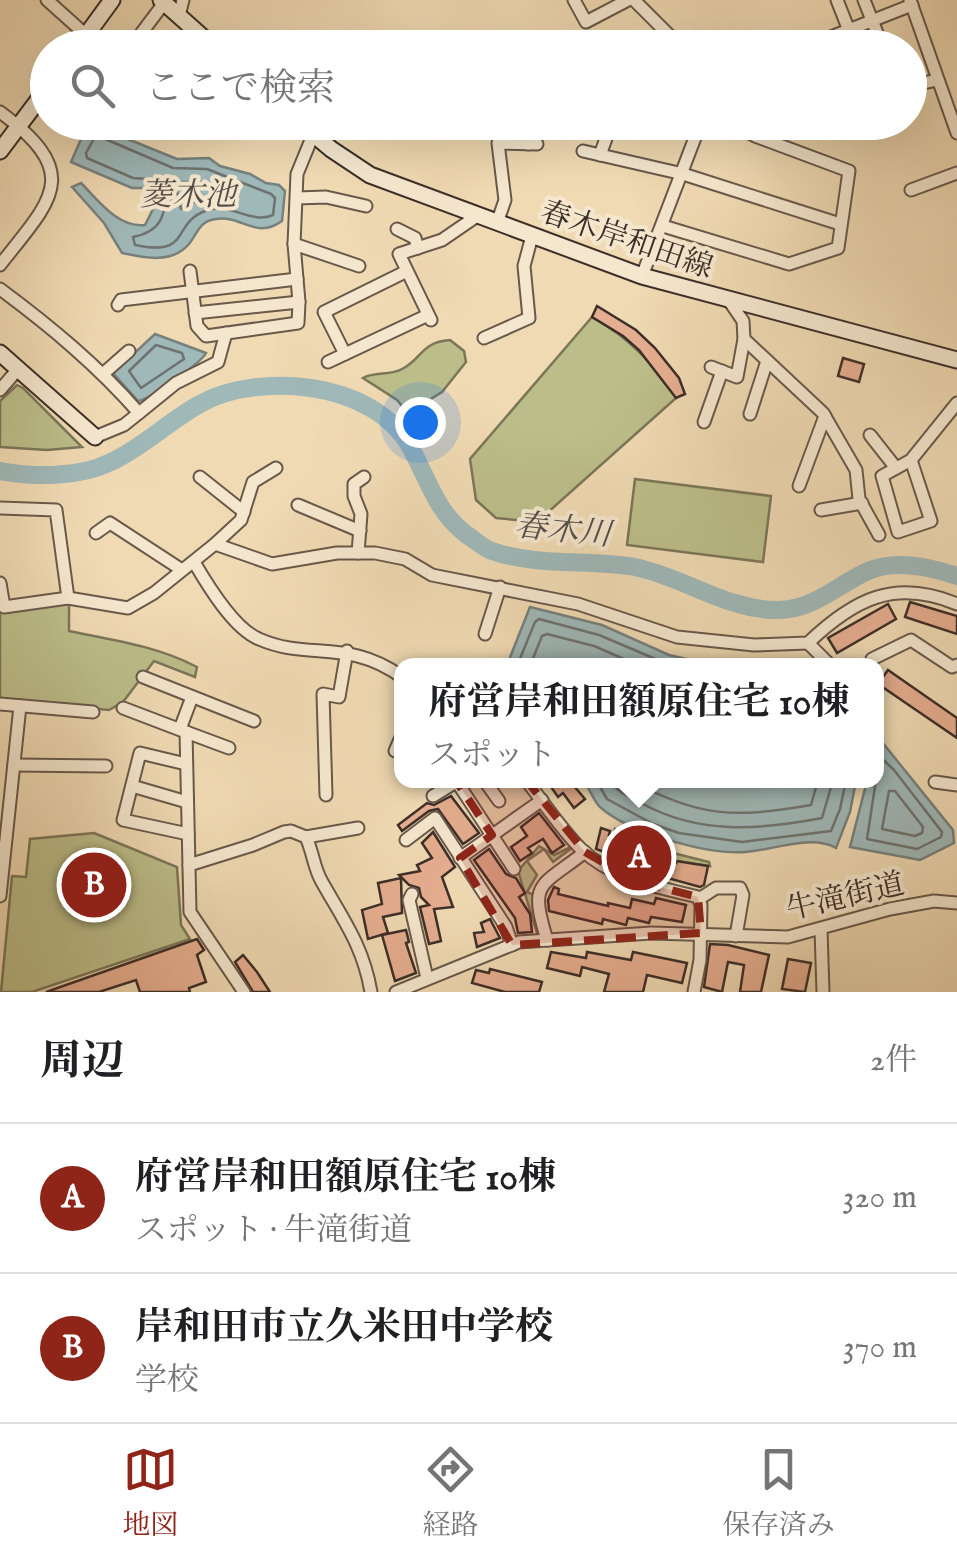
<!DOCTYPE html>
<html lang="ja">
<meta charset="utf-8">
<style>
:root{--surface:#fff;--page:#f6f6f6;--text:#202124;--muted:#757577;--line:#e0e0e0;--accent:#8f2418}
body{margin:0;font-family:"IM FELL English","Noto Serif JP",serif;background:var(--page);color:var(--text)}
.you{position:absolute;left:420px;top:422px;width:35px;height:35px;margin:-25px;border:8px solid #fff;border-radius:50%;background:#1a73e8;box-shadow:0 0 0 15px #1a73e833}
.badge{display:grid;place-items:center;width:65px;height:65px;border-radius:50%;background:var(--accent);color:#fff;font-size:32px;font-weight:700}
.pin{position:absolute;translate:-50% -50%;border:5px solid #fff;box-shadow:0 2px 10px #0006}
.popup{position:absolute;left:394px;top:658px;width:490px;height:130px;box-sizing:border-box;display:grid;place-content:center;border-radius:20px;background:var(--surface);filter:drop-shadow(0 2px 8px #0005);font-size:32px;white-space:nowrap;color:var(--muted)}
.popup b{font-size:38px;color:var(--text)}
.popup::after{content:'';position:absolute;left:50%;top:100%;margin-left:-20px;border:20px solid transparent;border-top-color:var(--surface)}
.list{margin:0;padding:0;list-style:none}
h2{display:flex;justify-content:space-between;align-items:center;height:130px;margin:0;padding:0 40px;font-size:42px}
h2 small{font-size:32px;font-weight:400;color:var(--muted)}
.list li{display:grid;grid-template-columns:65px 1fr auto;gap:30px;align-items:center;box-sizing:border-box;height:150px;padding:0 40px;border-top:2px solid var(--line)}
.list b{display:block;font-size:38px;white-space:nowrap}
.list p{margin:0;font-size:32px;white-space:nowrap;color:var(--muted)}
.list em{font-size:32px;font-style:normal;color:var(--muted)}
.icon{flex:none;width:55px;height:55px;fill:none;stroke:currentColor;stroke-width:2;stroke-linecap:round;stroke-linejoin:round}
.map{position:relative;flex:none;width:957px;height:992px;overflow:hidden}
.search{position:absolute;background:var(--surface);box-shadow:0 10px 40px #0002;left:30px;right:30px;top:30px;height:110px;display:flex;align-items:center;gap:25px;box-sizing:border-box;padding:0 35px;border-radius:55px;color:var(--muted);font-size:38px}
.sheet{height:430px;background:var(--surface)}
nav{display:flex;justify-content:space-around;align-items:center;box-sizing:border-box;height:140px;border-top:2px solid var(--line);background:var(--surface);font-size:28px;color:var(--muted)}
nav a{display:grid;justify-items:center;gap:5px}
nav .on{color:var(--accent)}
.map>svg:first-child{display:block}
.green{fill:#bcbe8a;stroke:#7c7659;stroke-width:2.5}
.water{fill:#9fb8b8;stroke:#77817e;stroke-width:2.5}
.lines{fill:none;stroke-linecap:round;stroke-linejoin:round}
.shore{stroke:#6e7370;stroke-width:2.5}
.river{stroke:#9fb8b8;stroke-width:18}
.building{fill:#e6ae90;stroke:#3c2e28;stroke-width:2.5}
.street-casing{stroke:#69594b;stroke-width:15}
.secondary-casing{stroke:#3c2e28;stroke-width:19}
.street{stroke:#f5e7ce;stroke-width:11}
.secondary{stroke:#f5e7ce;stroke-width:15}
.marked{fill:#8f2418;fill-opacity:0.2;stroke:#8f2418;stroke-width:8;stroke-dasharray:20 12;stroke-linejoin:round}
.labels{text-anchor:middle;stroke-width:8;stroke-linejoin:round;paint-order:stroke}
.street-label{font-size:30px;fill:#3c2e28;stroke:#f5e7ce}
.water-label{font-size:32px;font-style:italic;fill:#55504c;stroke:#f5e7ce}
</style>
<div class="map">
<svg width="957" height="992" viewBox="0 0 957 992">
<rect width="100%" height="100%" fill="#f0dab3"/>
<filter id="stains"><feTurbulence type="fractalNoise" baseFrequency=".002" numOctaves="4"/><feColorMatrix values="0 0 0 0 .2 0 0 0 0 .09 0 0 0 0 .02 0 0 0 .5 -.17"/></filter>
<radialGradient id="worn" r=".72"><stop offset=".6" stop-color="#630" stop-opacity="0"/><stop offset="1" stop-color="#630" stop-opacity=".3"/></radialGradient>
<!-- green -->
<g class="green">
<path d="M592 317C628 337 653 363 676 398L537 522 496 518 476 500 470 459Z"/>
<path d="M450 340 464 351 466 362 442 392 408 413 397 400 363 378C375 371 390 376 402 369 422 359 421 342 450 340Z"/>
<polygon points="17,385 23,388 82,447 47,450 0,447 0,401"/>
<polygon points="635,479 771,496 763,562 627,545"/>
<path d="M69 603V631C113 640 157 646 197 667L195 677 154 661 123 702 109 710 0 700V612Z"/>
<polygon points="615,829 641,845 709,862 710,866 677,861 676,863 628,848 613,836"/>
<polygon points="94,833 177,867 181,925 190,939 32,992 1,992 12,876 26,877 30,839"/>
<polygon points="539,846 554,855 573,846 577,853 572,848 553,862 544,849 527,861 537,875 527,892 534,895 533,905 540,930 537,933 518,871"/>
</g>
<!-- water -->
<g class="water">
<path d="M88 123 177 159 209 158 220 166 250 174 266 183 279 185 285 191 282 221C256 240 242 215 216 219 199 221 198 233 189 244 172 264 145 258 122 253L104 223 72 187 81 183C99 201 118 228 145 225L155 205V193L145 188H132L71 162Z"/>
<path d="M155 334 206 353C201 363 149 400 138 401L113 373Z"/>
<polygon points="530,607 602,625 669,655 691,660 763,665 507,665"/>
<polygon points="882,742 953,830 954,843 920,860 850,847 867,781 876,780 877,744"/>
<path d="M584 781H856L850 812 836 848C812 834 773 850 746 852 708 855 629 833 600 807 594 801 589 788 584 781Z"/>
</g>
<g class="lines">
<!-- shore -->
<g class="shore">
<path d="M96 135 173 168 207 169 271 194 275 198 273 215C251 225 230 201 205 211 171 224 192 257 135 245L133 237C159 232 167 217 164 191L149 179 133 178 87 158 86 153Z"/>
<polygon points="182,182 204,182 213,188 214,193 181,209 176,187"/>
<polygon points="156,345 182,353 184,359 141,388 129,371"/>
<polyline points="517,666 535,622 539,619 599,635 672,666"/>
<polyline points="530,666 542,636 547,634 594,646 640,666"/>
<polyline points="596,780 607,799 653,824 679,833 742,842 831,831 840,809 846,780"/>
<path d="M610 780C617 792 629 797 641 803 699 835 759 830 822 818L833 780"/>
<path d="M630 780C699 818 735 818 811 805L818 780"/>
<polyline points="876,780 867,839 917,849 941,837 942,832 894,770 876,753"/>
<polygon points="889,791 895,791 923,827 922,833 915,836 882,829"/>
</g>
<!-- river -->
<path class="river" d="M0 471C35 477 79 478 111 462 143 447 169 421 200 404 231 386 276 383 311 388 353 394 395 414 414 454 430 485 438 513 467 535 475 540 483 548 492 551 538 567 589 559 635 567 684 577 728 611 779 610 815 609 837 585 868 571 896 559 930 567 957 576"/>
</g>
<!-- building -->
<g class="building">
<polygon points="597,306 636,330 655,348 679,378 685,394 676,398 639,350 623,336 592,317"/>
<polygon points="843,358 864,364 859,382 838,376"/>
<polygon points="910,602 957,616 957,634 905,617"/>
<polygon points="888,604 896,619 837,653 828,638"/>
<polygon points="888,670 957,718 957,738 878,684"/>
<polygon points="553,780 582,780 574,786 585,799 574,808 563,793 558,797 549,784"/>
<polygon points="451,796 479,833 463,844 438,809 429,811 402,831 398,825 427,803 434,805"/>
<polygon points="539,813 564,845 552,853 543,839 528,848 532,853 520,861 511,847 527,836 521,827"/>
<polygon points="601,828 610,831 609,835 630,840 628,848 649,856 676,863 676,861 708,866 704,885 700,887 624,866 626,860 596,849"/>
<polygon points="433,832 455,867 442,877 453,907 434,909 441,941 429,944 420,907 429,905 421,897 419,888 409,885 399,875 420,871 417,865 432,858 422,843"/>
<polygon points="489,849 506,874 516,878 525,893 519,897 530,914 532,932 518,933 515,918 474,860"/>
<polygon points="401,878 402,913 383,917 388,933 368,939 362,910 382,904 378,883"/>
<polygon points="554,887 559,889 558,894 608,906 608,903 630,908 632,899 654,904 656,898 686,905 682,922 651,917 649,923 628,918 626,925 603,919 602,924 549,911 548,900"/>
<polygon points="490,919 500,938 477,947 474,933 484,932 481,923"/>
<polygon points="406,930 409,942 406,943 416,973 395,981 382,935"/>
<polygon points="197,939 204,950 197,955 206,982 189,988 190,992 140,992 136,980 99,992 46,992"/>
<polygon points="710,944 728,945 769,955 761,992 740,992 744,965 728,962 722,992 704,987"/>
<polygon points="551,952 586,958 587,952 631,960 633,952 687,963 682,983 647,975 643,992 604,992 609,974 582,967 580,976 547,968"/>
<polygon points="243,955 257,972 270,992 253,992 235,962"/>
<polygon points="788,959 811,963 805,992 782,989"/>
<polygon points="490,969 542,982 539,992 505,992 472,983 476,970 489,973"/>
</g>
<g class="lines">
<defs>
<g id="street">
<polyline points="47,0 86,35"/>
<polyline points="574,0 586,22 628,0"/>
<polyline points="634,0 682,48"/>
<polyline points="837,0 848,28"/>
<polyline points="864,0 883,48"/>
<polyline points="910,0 957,133"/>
<polyline points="179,16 183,0"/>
<polyline points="137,48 137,39 164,3"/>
<polyline points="803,48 912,5"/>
<polyline points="910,86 937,80"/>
<path d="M0 112C84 174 52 199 0 265"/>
<polyline points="528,144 528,122"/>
<polyline points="583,151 683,174 840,224"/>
<polyline points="600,155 612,122"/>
<polyline points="911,190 957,173"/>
<polyline points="297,198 326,197 366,206"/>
<polyline points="497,223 505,200 498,143 537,144"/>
<polyline points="663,226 789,264 838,248 849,171 755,136 730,122"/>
<polyline points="397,229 415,238 418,248"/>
<polyline points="294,244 359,266"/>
<polyline points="190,271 197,326 206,336 298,323 299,302 294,244 297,174 313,135"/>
<polyline points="642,276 701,122"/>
<path d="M0 289C51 327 97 365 139 413L124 425 95 437"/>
<polyline points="118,305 121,300 297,279"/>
<polyline points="195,313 299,302"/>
<polyline points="431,320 399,254 442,240 477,216"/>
<polyline points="484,338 529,318 524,266 532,236"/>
<polyline points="744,339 823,413 856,470 859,499 879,535"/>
<polyline points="345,354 324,312 407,271"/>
<polyline points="328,362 428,315"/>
<polyline points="711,367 737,377 744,339 743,321 730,302"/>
<polyline points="104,373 129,351"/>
<polyline points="0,390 19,368"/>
<polyline points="139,413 176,383 218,362 226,333"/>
<polyline points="750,414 767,361"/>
<polyline points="704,422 722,371"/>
<polyline points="870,435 896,468"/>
<polyline points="911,460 931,521 898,532 882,476 911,460 957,403"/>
<polyline points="200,477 244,512"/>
<polyline points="799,486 825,416"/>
<polyline points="298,505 360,531"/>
<polyline points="0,508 56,510 68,598"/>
<polyline points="821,510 862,503"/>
<polyline points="96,533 110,523 182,570"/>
<polyline points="215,544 241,520 253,482 276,468"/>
<polyline points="358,553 361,514 354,496 354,484 364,477"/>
<path d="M194 562C208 586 234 629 259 639 309 661 348 638 402 677"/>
<path d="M0 583 4 607 68 598 128 608 154 593 215 544 272 564 337 553H375L405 559 432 575 578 604 677 637 754 645 808 643C854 599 895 578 957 604"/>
<polyline points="485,634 500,587"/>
<polyline points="808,643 831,666"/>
<polyline points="872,659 911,640 952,667 957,665"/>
<polyline points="143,677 254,721"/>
<polyline points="0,704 93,712"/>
<polyline points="123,708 186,732 190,912 244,992"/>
<polyline points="180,729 192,697"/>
<polyline points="186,732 229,748"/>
<polyline points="395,751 402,735"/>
<polyline points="186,764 140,753 123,820 188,834"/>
<polyline points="14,765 106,766"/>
<polyline points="484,780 499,801"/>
<path d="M526 780C544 803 561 829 581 849 612 879 658 887 698 897L701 905 700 960 694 992"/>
<polyline points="457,782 514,869"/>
<polyline points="935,782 957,785"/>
<polyline points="132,786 187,802"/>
<polyline points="326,795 323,694 339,697 347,651"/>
<polyline points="433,796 459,780"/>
<polyline points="306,837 358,828"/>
<polyline points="406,840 435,818 506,927 512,945"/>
<polyline points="460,858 542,800"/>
<path d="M189 865 253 845 284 832 291 831 306 837C313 852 314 869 322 882 344 921 363 946 371 992"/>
<polyline points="412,894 409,900 427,978"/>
<polyline points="0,896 20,706"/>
<polyline points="699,899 716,888 740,888 743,895 736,936"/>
<polyline points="821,929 823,992"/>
<path d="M547 940C529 881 539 888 585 852"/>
<polyline points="396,992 519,942 651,933 788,937 890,909 934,901 957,903"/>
</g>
<g id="secondary">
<polyline points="161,0 215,48"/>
<polyline points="77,48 112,0"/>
<polyline points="299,122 331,149 370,175 642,276 957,360"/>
<polyline points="0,151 48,87"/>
<polyline points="0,353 95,437"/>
</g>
</defs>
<!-- street casing -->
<use href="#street" class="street-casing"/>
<!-- secondary casing -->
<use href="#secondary" class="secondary-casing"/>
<!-- street -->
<use href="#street" class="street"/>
<!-- secondary -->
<use href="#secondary" class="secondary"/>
</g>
<!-- marked area -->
<path class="marked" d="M504 753 585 852 636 881 698 897 701 933 512 945 460 858 492 835 457 782Z"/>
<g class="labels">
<!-- street labels -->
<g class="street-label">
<text transform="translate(627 239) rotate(19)" y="10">春木岸和田線</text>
<text transform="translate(845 896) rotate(-13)" y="10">牛滝街道</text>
</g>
<!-- water labels -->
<g class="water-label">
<text x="188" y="205">菱木池</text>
<text transform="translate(563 529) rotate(6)" y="11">春木川</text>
</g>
</g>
<rect width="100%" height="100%" filter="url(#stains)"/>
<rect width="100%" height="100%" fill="url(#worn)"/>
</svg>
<div class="you"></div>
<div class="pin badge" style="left:639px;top:858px">A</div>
<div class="popup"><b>府営岸和田額原住宅 10棟</b>スポット</div>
<div class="pin badge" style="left:94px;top:885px">B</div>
<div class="search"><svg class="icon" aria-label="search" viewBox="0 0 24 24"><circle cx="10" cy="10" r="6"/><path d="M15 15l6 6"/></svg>ここで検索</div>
</div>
<section class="sheet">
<h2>周辺<small>2件</small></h2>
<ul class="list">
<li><span class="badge">A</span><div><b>府営岸和田額原住宅 10棟</b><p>スポット · 牛滝街道</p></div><em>320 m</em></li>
<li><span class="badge">B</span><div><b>岸和田市立久米田中学校</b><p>学校</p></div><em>370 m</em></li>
</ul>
</section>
<nav>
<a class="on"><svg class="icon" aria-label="map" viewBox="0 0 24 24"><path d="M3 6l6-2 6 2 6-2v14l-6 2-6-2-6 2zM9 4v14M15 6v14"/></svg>地図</a>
<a><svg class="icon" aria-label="directions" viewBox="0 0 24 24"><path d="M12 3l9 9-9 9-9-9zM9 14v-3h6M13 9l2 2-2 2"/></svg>経路</a>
<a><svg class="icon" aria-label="saved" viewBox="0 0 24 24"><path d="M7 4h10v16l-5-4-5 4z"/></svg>保存済み</a>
</nav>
